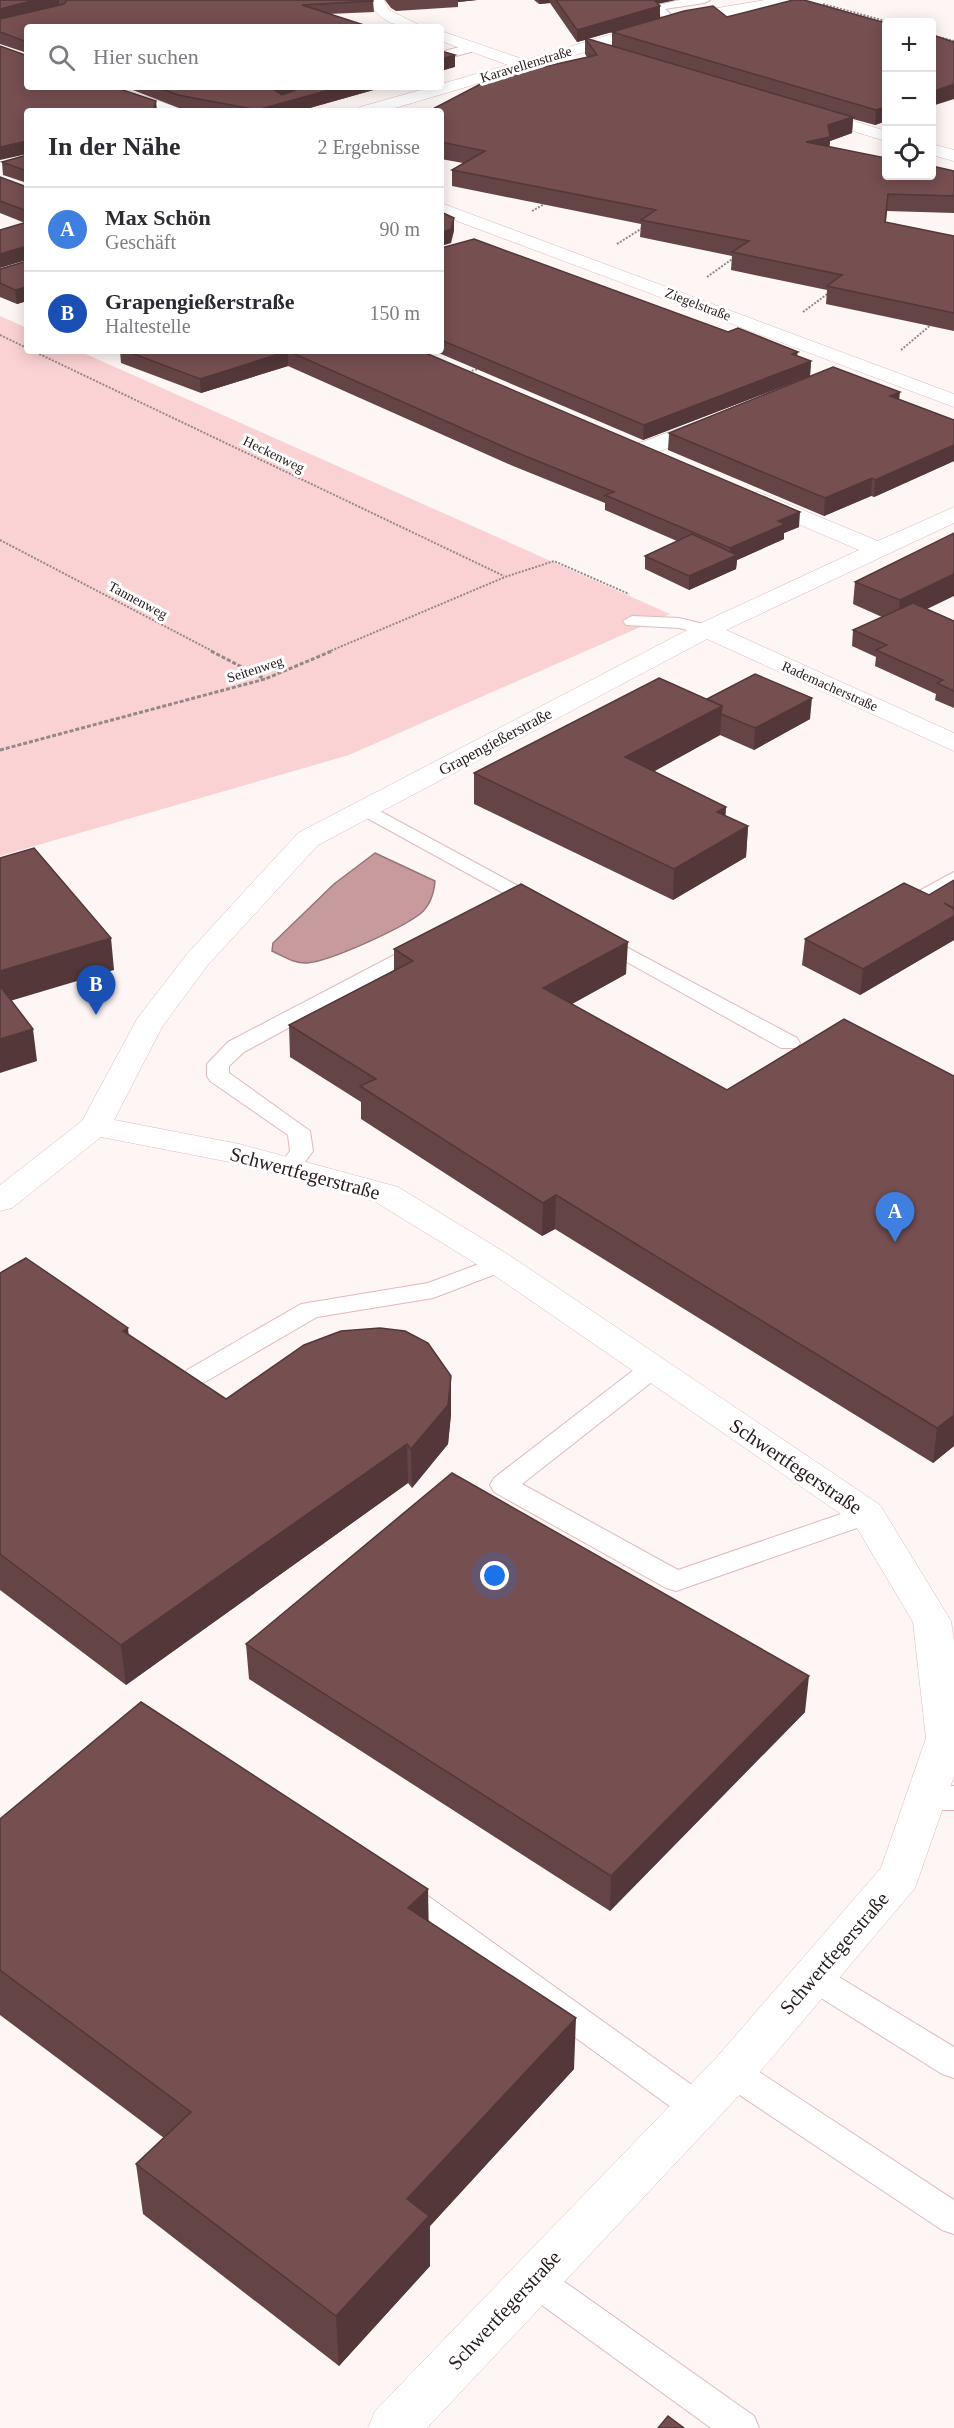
<!DOCTYPE html>
<html lang="de">
<meta charset="utf-8">
<style>
:root{--surface:#fff;--page:#f2f2f3;--text:#2b2b33;--muted:#7c7c81;--line:#e1e1e2;--accent:#b45309}
body{margin:0;font-family:"Times New Roman",serif;background:var(--page);color:var(--text)}
.controls{position:absolute;right:18px;top:18px;display:grid;overflow:hidden;border-radius:6px;box-shadow:0 3px 15px #0003}
.controls button{width:54px;height:54px;display:grid;place-items:center;padding:0;border:0;border-bottom:2px solid var(--line);background:var(--surface);color:var(--text);font:30px sans-serif}
.you{position:absolute;left:495px;top:1576px;width:21px;height:21px;margin:-15px;border:4px solid #fff;border-radius:50%;background:#1a73e8;box-shadow:0 0 0 9px #1a73e833}
.badge{display:grid;place-items:center;width:39px;height:39px;border-radius:50%;background:var(--accent);color:#fff;font-size:20px;font-weight:700}
.pin{position:absolute;translate:-50% -50px;filter:drop-shadow(0 2px 3px #0008)}
.pin::after{content:'';position:absolute;top:32px;width:21px;height:18px;background:inherit;clip-path:polygon(0 0,100% 0,50% 100%)}
.list{margin:0;padding:0;list-style:none}
h2{display:flex;justify-content:space-between;align-items:center;height:78px;margin:0;padding:0 24px;font-size:26px}
h2 small{font-size:20px;font-weight:400;color:var(--muted)}
.list li{display:grid;grid-template-columns:39px 1fr auto;gap:18px;align-items:center;box-sizing:border-box;height:84px;padding:0 24px;border-top:2px solid var(--line)}
.list b{display:block;font-size:22px;white-space:nowrap}
.list p{margin:0;font-size:20px;white-space:nowrap;color:var(--muted)}
.list em{font-size:20px;font-style:normal;color:var(--muted)}
.icon{flex:none;width:33px;height:33px;fill:none;stroke:currentColor;stroke-width:2;stroke-linecap:round;stroke-linejoin:round}
.map{position:relative;flex:none;width:954px;height:2428px;overflow:hidden}
.search{position:absolute;background:var(--surface);box-shadow:0 3px 15px #0003;left:24px;top:24px;width:420px;height:66px;display:flex;align-items:center;gap:15px;box-sizing:border-box;padding:0 21px;border-radius:6px;color:var(--muted);font-size:22px}
.panel{position:absolute;background:var(--surface);box-shadow:0 3px 15px #0003;left:24px;top:108px;width:420px;height:246px;border-radius:6px}
.map>svg:first-child{display:block}
.green{fill:#fbd2d3}
.water{fill:#c79b9d;stroke:#977476;stroke-width:1.5}
.lines{fill:none;stroke-linecap:round;stroke-linejoin:round}
.lane-casing{stroke:#e3b8b9;stroke-width:2}
.street-casing{stroke:#e3b8b9;stroke-width:1}
.secondary-casing{stroke:#e3b8b9;stroke-width:1}
.path-far1{stroke:#948888;stroke-width:2;stroke-dasharray:2 1.5;stroke-linecap:butt}
.path{stroke:#948888;stroke-width:3;stroke-dasharray:4 2;stroke-linecap:butt}
.lane{fill:#fff;fill-rule:evenodd}
.street{fill:#fff;fill-rule:evenodd}
.secondary{fill:#fff;fill-rule:evenodd}
.wall{fill:#654446;fill-rule:evenodd}
.shaded-wall{fill:#533739}
.building{fill:#764f51;stroke:#533739;stroke-width:1.5}
.labels{text-anchor:middle;stroke-width:6;stroke-linejoin:round;paint-order:stroke}
.far-street-label{font-size:14px;fill:#28191a;stroke:#fff}
.street-label{font-size:16px;fill:#28191a;stroke:#fff}
.near-street-label{font-size:20px;fill:#28191a;stroke:#fff}
</style>
<div class="map">
<svg width="954" height="2428" viewBox="0 0 954 2428">
<rect width="100%" height="100%" fill="#fef5f5"/>
<!-- green -->
<polygon class="green" points="0,316 27,328 27,351 79,351 670,614 349,755 0,856"/>
<!-- water -->
<path class="water" d="M375 853 435 881C434 893 430 906 420 914 400 929 331 961 307 963 295 964 283 956 272 951L273 943 334 884Z"/>
<g class="lines">
<defs>
<g id="lane">
<polygon points="680,0 710,0 704,3 665,9 678,21 672,24 649,7"/>
<polygon points="474,43 480,47 478,50 441,60 441,52"/>
<polygon points="632,616 679,618 712,626 715,630 706,635 679,628 626,625 623,621"/>
<polygon points="365,803 546,901 549,905 546,909 532,909 358,813 355,809 358,805"/>
<path d="M954 872V887C942 894 931 904 917 900L914 896 917 892Z"/>
<polygon points="598,932 797,1038 800,1043 797,1048 781,1048 591,942 587,938 591,934"/>
<polygon points="421,941 429,942 432,947 429,952 244,1052 229,1066 229,1073 310,1131 313,1151 297,1173 281,1173 277,1168 290,1151 288,1135 210,1081 207,1076 207,1064 228,1042"/>
<polygon points="500,1256 509,1259 512,1264 509,1269 433,1298 317,1317 205,1382 196,1384 187,1382 183,1376 187,1370 301,1304 428,1283"/>
<polygon points="653,1360 662,1362 666,1368 662,1374 522,1484 678,1570 867,1505 877,1507 881,1514 877,1521 676,1591 666,1588 494,1492 490,1485 494,1478 644,1362"/>
<polygon points="926,1786 954,1786 954,1810 926,1810 915,1806 911,1798 915,1790"/>
<polygon points="403,1883 414,1886 710,2098 715,2108 710,2118 698,2122 686,2118 392,1904 387,1895 392,1886"/>
<polygon points="813,1964 824,1968 954,2047 954,2078 942,2074 802,1986 797,1977 802,1968"/>
<polygon points="732,2058 744,2062 954,2200 954,2234 942,2230 720,2082 716,2072 720,2062"/>
<polygon points="533,2263 545,2268 754,2416 759,2428 711,2428 521,2290 515,2279 521,2268"/>
</g>
<g id="street">
<path d="M368 0H384L389 10 423 27C397 27 381 24 368 0Z"/>
<polygon points="765,0 802,0 794,5 683,23 385,111 357,111 360,107 431,87 441,87 441,84 508,65 441,41 441,31 525,60 676,15"/>
<polygon points="808,107 886,131 886,141 802,116 799,112 802,108"/>
<polygon points="932,144 954,150 954,161 932,155"/>
<polygon points="710,417 718,418 721,423 718,428 650,455 634,455 631,450 634,445"/>
<polygon points="759,492 878,541 954,507 954,523 726,630 954,733 954,751 707,639 318,845 207,966 162,1027 114,1120 239,1144 398,1187 512,1257 880,1505 951,1621 954,1641 954,1776 915,1888 748,2086 427,2428 368,2428 375,2411 716,2058 881,1868 926,1738 913,1622 854,1523 488,1271 374,1201 235,1163 101,1137 12,1208 0,1211 0,1185 82,1121 137,1019 187,954 298,833 697,625 859,550 751,504 748,499 751,494"/>
</g>
<g id="secondary">
<polygon points="95,87 119,87 176,107 179,111 154,111 97,91"/>
<polygon points="441,203 954,394 954,407 441,215"/>
</g>
</defs>
<!-- lane casing -->
<use href="#lane" class="lane-casing"/>
<!-- street casing -->
<use href="#street" class="street-casing"/>
<!-- secondary casing -->
<use href="#secondary" class="secondary-casing"/>
<!-- path-far1 -->
<g class="path-far1">
<polyline points="823,4 889,22"/>
<polyline points="932,35 954,41"/>
<polyline points="532,211 546,203"/>
<polyline points="617,244 644,227"/>
<polyline points="707,277 735,257"/>
<polyline points="803,312 830,292"/>
<polyline points="0,335 27,348"/>
<polyline points="901,350 932,324"/>
<polyline points="33,351 504,576"/>
<polyline points="465,373 481,368"/>
<polyline points="0,540 214,652"/>
<polyline points="328,652 505,577 554,561 629,594"/>
</g>
<!-- path -->
<g class="path">
<polyline points="211,651 265,679"/>
<polyline points="0,750 265,679 332,651"/>
</g>
<!-- lane -->
<use href="#lane" class="lane"/>
<!-- street -->
<use href="#street" class="street"/>
<!-- secondary -->
<use href="#secondary" class="secondary"/>
</g>
<!-- wall -->
<g class="wall">
<polygon points="0,0 373,0 374,12 27,27 27,53 0,44"/>
<polygon points="385,0 477,0 458,2 458,7 396,11 391,8"/>
<path d="M534 0H675L657 4 660 6V18L612 32 727 17 886 23V121L875 125 853 119 852 133 830 141 829 147 954 171V213L887 211 886 222 954 236V331L826 304 827 290 731 270 732 256 640 237 641 224 452 186V170L463 163 441 159V111L525 71 587 57 585 54V40L577 42 550 3 539 4ZM612 32V46L587 39Z"/>
<polygon points="125,87 384,87 299,111 197,111 179,108"/>
<polygon points="27,155 27,183 3,175 2,162"/>
<polygon points="0,177 27,187 27,260 25,223 0,213"/>
<polygon points="441,248 798,352 797,356 811,361 810,376 643,440 434,351 441,351"/>
<polygon points="27,261 27,301 17,304 0,297 0,269"/>
<polygon points="120,351 421,351 799,527 784,533 784,539 737,560 736,569 689,590 645,569 645,556 677,541 605,510 605,503 513,466 288,366 201,393 121,363"/>
<polygon points="899,399 954,420 954,461 874,497 871,496 824,516 668,450 669,433"/>
<polygon points="855,582 927,609 954,621 954,708 935,700 936,694 875,666 876,657 852,646 853,630 882,617 853,604"/>
<polygon points="707,699 810,719 754,750 720,735 654,771 726,807 725,816 748,826 746,857 673,900 474,804 474,773"/>
<polygon points="954,880 954,940 860,995 802,965 805,939 929,895"/>
<polygon points="394,949 626,974 572,1004 954,1446 933,1463 555,1229 542,1236 361,1119 361,1102 290,1057 289,1025 394,970"/>
<polygon points="0,1273 129,1335 226,1399 451,1414 448,1444 412,1488 408,1483 126,1685 0,1590"/>
<polygon points="246,1644 805,1712 610,1911 249,1679"/>
<polygon points="0,1819 429,1921 574,2069 430,2226 430,2266 339,2366 143,2214 136,2164 164,2138 0,2015"/>
</g>
<!-- shaded-wall -->
<g class="shaded-wall">
<polygon points="35,0 59,0 59,6 0,21 0,9"/>
<polygon points="458,0 477,0 458,2"/>
<polygon points="539,0 550,0 550,3 539,4"/>
<polygon points="647,0 675,0 647,6"/>
<polygon points="660,6 660,18 577,42 577,30"/>
<polygon points="455,55 455,67 441,71 441,59"/>
<polygon points="954,84 954,99 932,106 932,92"/>
<polygon points="279,87 312,87 274,102 273,89"/>
<polygon points="340,87 384,87 299,111 257,111"/>
<polygon points="156,101 157,111 153,111"/>
<polygon points="886,107 886,121 875,125 876,110"/>
<polygon points="853,117 852,133 830,141 829,153 806,142 828,125"/>
<polygon points="27,141 27,154 0,160 0,147"/>
<polygon points="454,218 454,231 451,243 441,246 441,233"/>
<polygon points="27,246 27,260 0,268 0,254"/>
<polygon points="27,287 27,301 17,304 15,290"/>
<polygon points="288,351 288,366 201,393 200,379"/>
<polygon points="811,361 810,376 643,440 644,425"/>
<polygon points="900,392 898,409 890,396"/>
<polygon points="954,445 954,461 874,497 875,480"/>
<polygon points="872,478 871,496 824,516 825,498"/>
<polygon points="800,512 799,527 784,533 784,539 737,560 736,569 689,590 689,576 730,558 730,548 778,521"/>
<polygon points="954,574 954,596 898,623 900,600"/>
<polygon points="812,698 810,719 754,750 755,728"/>
<polygon points="722,706 720,735 624,788 625,757"/>
<polygon points="726,807 724,837 717,812"/>
<polygon points="748,826 746,857 673,900 674,869"/>
<polygon points="954,916 954,940 860,995 863,969"/>
<polygon points="111,938 114,970 0,1004 0,971"/>
<polygon points="628,942 626,974 543,1020 543,988"/>
<polygon points="33,1029 37,1061 0,1073 0,1039"/>
<polygon points="556,1195 555,1229 542,1236 543,1203"/>
<polygon points="128,1328 132,1366 123,1331"/>
<polygon points="451,1376 451,1414 448,1444 412,1488 411,1449"/>
<polygon points="954,1415 954,1446 933,1463 937,1428"/>
<polygon points="407,1444 408,1483 126,1685 121,1645"/>
<polygon points="809,1676 805,1712 610,1911 611,1876"/>
<polygon points="428,1889 429,1940 408,1908"/>
<polygon points="576,2018 574,2069 430,2226 430,2266 339,2366 336,2316 407,2199"/>
</g>
<!-- building -->
<g class="building">
<polygon points="0,0 35,0 0,9"/>
<polygon points="67,0 373,0 373,1 302,5 370,27 27,27 27,42 0,32 0,19 64,4"/>
<polygon points="556,0 654,0 660,6 577,30"/>
<polygon points="793,0 804,0 886,23 886,107 876,110 612,32 684,11 713,6 727,17"/>
<polygon points="932,35 954,42 954,84 932,92"/>
<polygon points="585,38 853,117 828,125 830,137 806,142 886,158 886,176 932,176 932,166 954,171 954,196 888,194 885,222 954,236 954,313 827,286 842,275 732,252 749,241 641,220 656,210 452,170 485,151 441,142 441,111 429,111 513,67 525,71 597,55"/>
<polygon points="0,46 25,55 27,54 27,87 114,87 156,101 153,111 27,111 27,141 0,147"/>
<polygon points="441,51 455,55 441,59"/>
<polygon points="157,87 279,87 273,89 282,95 304,87 340,87 257,110 178,95"/>
<polygon points="27,155 27,171 2,162"/>
<polygon points="0,177 27,187 27,211 0,201"/>
<polygon points="441,212 454,218 451,229 441,233"/>
<polygon points="27,222 27,246 0,254 0,230"/>
<polygon points="474,239 728,332 738,328 798,352 792,354 811,361 644,425 441,340 441,248"/>
<polygon points="27,261 27,287 15,290 0,283 0,269"/>
<polygon points="126,351 421,351 800,512 778,521 785,524 730,548 605,495 614,492 513,451 288,351 200,379"/>
<polygon points="833,367 900,392 890,396 954,420 954,445 875,480 872,478 825,498 669,433"/>
<polygon points="954,533 954,574 900,600 855,582"/>
<polygon points="692,534 737,555 689,576 645,556"/>
<polygon points="913,603 954,621 954,691 937,683 943,680 876,650 887,645 853,630"/>
<polygon points="755,674 812,698 755,728 721,714 722,706 707,699"/>
<polygon points="659,678 722,706 625,757 726,807 717,812 748,826 674,869 474,773"/>
<polygon points="34,848 111,938 0,971 0,858"/>
<polygon points="954,880 954,908 944,903 954,909 954,916 863,969 805,939 904,883 929,895"/>
<polygon points="521,884 628,942 543,988 727,1090 844,1019 954,1076 954,1415 937,1428 556,1195 543,1203 360,1086 376,1079 289,1025 413,961 394,949"/>
<polygon points="0,986 33,1029 0,1039"/>
<polygon points="26,1258 128,1328 123,1331 226,1399 304,1345 341,1331 380,1328 405,1331 428,1343 451,1376 448,1405 411,1449 407,1444 121,1645 0,1554 0,1273"/>
<polygon points="452,1473 809,1676 611,1876 246,1644"/>
<polygon points="141,1702 428,1889 408,1908 576,2018 407,2199 429,2216 336,2316 136,2164 191,2112 0,1970 0,1819"/>
<polygon points="668,2416 684,2428 658,2428"/>
</g>
<g class="labels">
<!-- far-street labels -->
<g class="far-street-label">
<text transform="translate(526 64) rotate(-17)" y="5">Karavellenstraße</text>
<text transform="translate(698 304) rotate(21)" y="5">Ziegelstraße</text>
<text transform="translate(274 454) rotate(26)" y="5">Heckenweg</text>
<text transform="translate(138 600) rotate(28)" y="5">Tannenweg</text>
<text transform="translate(255 669) rotate(-18)" y="5">Seitenweg</text>
<text transform="translate(830 686) rotate(24)" y="5">Rademacherstraße</text>
</g>
<!-- street labels -->
<g class="street-label">
<text transform="translate(495 741) rotate(-28)" y="6">Grapengießerstraße</text>
</g>
<!-- near-street labels -->
<g class="near-street-label">
<text transform="translate(305 1173) rotate(15)" y="7">Schwertfegerstraße</text>
<text transform="translate(796 1466) rotate(34)" y="7">Schwertfegerstraße</text>
<text transform="translate(834 1953) rotate(-49)" y="7">Schwertfegerstraße</text>
<text transform="translate(504 2310) rotate(-47)" y="7">Schwertfegerstraße</text>
</g>
</g>
</svg>
<div class="controls">
<button>+</button>
<button>−</button>
<button><svg class="icon" aria-label="locate" viewBox="0 0 24 24"><circle cx="12" cy="12" r="6"/><path d="M12 2v4M12 18v4M2 12h4M18 12h4"/></svg></button>
</div>
<div class="you"></div>
<div class="pin badge" style="left:895px;top:1242px;background:#3f7fe0">A</div>
<div class="pin badge" style="left:96px;top:1015px;background:#1a4fb4">B</div>
<div class="search"><svg class="icon" aria-label="search" viewBox="0 0 24 24"><circle cx="10" cy="10" r="6"/><path d="M15 15l6 6"/></svg>Hier suchen</div>
<section class="panel">
<h2>In der Nähe<small>2 Ergebnisse</small></h2>
<ul class="list">
<li><span class="badge" style="background:#3f7fe0">A</span><div><b>Max Schön</b><p>Geschäft</p></div><em>90 m</em></li>
<li><span class="badge" style="background:#1a4fb4">B</span><div><b>Grapengießerstraße</b><p>Haltestelle</p></div><em>150 m</em></li>
</ul>
</section>
</div>
